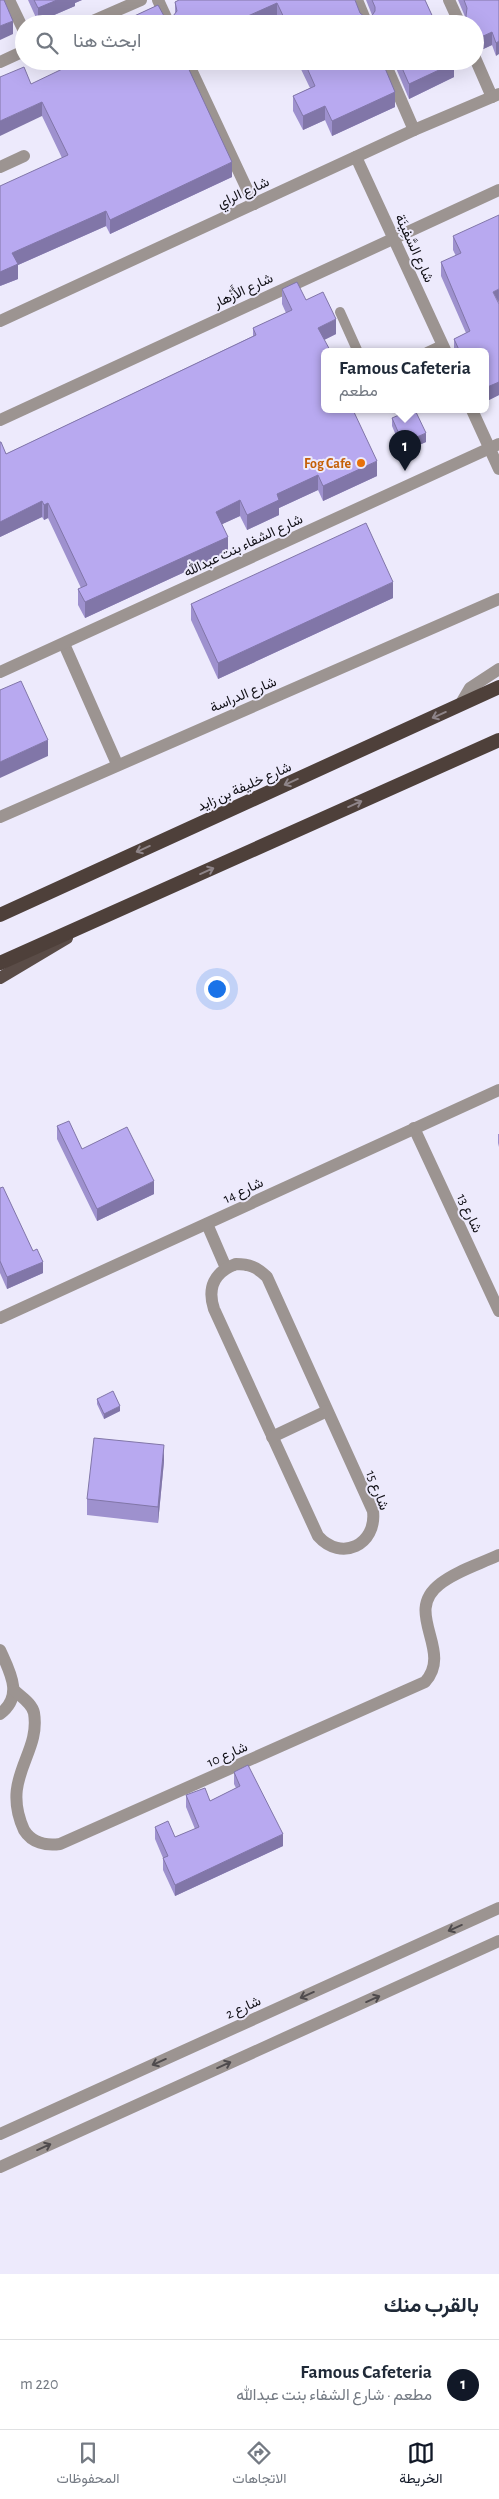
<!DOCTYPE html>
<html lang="ar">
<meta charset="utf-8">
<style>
:root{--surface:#fff;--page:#f2f2f3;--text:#1f2937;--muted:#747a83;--line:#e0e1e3;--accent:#111827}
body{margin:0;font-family:"Alegreya Sans",Vazirmatn,sans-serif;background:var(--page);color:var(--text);direction:rtl}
.you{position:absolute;left:216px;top:988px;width:18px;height:18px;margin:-12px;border:4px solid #fff;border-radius:50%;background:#1a73e8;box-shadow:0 0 0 8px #1a73e833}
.badge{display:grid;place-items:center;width:32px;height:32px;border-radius:50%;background:var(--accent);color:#fff;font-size:16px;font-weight:700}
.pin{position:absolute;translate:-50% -41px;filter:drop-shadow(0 1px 2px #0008)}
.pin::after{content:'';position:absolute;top:26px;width:18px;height:15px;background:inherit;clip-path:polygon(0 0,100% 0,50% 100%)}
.popup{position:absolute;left:321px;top:348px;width:168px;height:65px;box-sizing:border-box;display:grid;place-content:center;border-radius:8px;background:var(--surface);filter:drop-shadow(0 1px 4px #0005);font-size:16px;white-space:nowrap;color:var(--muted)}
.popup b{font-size:19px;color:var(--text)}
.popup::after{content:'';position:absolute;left:50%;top:100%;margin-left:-10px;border:10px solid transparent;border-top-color:var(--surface)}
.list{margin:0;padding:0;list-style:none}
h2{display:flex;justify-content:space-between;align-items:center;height:65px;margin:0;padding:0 20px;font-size:21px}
h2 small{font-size:16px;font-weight:400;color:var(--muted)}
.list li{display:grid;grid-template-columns:32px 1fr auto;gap:15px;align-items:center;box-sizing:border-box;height:90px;padding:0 20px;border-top:1px solid var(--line)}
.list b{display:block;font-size:19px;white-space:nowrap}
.list p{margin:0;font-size:16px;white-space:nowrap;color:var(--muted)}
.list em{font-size:16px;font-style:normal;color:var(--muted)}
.icon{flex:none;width:28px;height:28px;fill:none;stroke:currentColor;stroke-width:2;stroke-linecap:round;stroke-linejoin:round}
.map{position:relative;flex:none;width:499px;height:2274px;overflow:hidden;direction:ltr}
.search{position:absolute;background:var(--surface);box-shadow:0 5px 20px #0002;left:15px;right:15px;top:15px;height:55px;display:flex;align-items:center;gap:12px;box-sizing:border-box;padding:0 18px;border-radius:28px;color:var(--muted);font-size:19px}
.sheet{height:155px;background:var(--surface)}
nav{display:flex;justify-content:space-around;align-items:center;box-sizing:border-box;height:70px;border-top:1px solid var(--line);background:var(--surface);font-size:14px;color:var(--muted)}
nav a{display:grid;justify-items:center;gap:2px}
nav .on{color:var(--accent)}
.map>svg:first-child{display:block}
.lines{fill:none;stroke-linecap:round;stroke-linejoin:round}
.service{stroke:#9c9491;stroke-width:10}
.minor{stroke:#9c9491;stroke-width:12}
.tertiary{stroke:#9c9491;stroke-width:12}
.primary{stroke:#5a4c47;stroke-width:12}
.trunk{stroke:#4e403a;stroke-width:14}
.wall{fill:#9e91ce}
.shaded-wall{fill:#8176a8}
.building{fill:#b8a9f0;stroke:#8176a8}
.oneway{stroke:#8e8488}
.oneway2{stroke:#4f4b4d}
.food-dot{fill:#e8710a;stroke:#edeafc;stroke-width:2}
.labels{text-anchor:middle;stroke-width:4;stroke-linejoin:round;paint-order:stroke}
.street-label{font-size:14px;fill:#100f15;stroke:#edeafc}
.food-label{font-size:14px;font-weight:bold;fill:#c56008;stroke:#edeafc;text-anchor:end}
</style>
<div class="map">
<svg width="499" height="2274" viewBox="0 0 499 2274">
<rect width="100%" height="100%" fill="#edeafc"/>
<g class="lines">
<!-- service -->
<g class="service">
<polyline points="340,312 358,352"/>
<polyline points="427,352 442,345"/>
</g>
<!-- minor -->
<g class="minor">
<polyline points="9,0 24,31"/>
<polyline points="158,0 169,24"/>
<polyline points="357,0 367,24"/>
<polyline points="449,0 460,24"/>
<polyline points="86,24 141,0"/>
<polyline points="475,58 492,97"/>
<polyline points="187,61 254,204"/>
<polyline points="384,61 414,130"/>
<polyline points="0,62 24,51"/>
<polyline points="356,157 446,352"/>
<polyline points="0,167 24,156"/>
<polyline points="0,321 414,130 499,94"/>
<polyline points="472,410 499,469"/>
<polyline points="0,420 499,190"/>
<polyline points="64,644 117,764"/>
<polyline points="0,672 499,444"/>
<polyline points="460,705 470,688 499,669"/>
<polyline points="0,817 499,599"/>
<polyline points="414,1128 499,1311"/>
<polyline points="207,1224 226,1268"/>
<path d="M236 1264C249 1264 257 1267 267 1277L373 1511C377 1545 341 1562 318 1536L214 1309C207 1288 214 1272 236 1264Z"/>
<polyline points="0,1318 499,1090"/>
<polyline points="272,1437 327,1411"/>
<path d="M0 1650C10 1672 24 1696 0 1714"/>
<path d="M14 1690C21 1697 32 1703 34 1713 41 1755 0 1777 24 1830 32 1843 46 1846 60 1844L425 1682C454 1650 402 1613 440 1584 456 1571 480 1564 499 1555"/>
</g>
<!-- tertiary -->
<g class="tertiary">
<polyline points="0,2134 499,1908"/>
<polyline points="0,2167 499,1941"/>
</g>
<!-- primary -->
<polyline class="primary" points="0,978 67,938"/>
<!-- trunk -->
<g class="trunk">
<polyline points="0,915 499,687"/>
<polyline points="0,963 499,740"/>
</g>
</g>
<!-- wall -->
<g class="wall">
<polygon points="28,0 82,0 75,3 75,6 38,22"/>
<polygon points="179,0 355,0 360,13 365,17 371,17 372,15 366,0 425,0 436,24 280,24 277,17 263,24 117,24 158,5 164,16 173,16 175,14 175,2"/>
<polygon points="458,0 499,0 496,56 492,45 479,51 476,50 475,24 466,24 466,19"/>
<polygon points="297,61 382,61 395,107 332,136 325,120 303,130 293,111 293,96 310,88"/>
<polygon points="393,61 454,61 454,77 409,99"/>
<polygon points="31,84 232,177 110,234 106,226 18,265 18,279 0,286 62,158 42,116"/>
<polygon points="453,236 499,304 499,395 485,402 485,352 454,352 454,339 466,333 441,276 441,262 456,256 453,250"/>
<polygon points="282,289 306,300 336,334 324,340 325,352 377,476 323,501 318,490 279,508 279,515 247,530 240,516 222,524 228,552 85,618 78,605 78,589 81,588 48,518 44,520 42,517 0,537 0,442 6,454 253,336 253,328 286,313 282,304"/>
<polygon points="392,418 426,442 403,452 392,426"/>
<polygon points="393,598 218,679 191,620 191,604"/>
<polygon points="57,1126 82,1149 154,1194 97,1221 57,1139"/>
<polygon points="498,1134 499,1134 499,1147 498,1143"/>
<polygon points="0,1188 33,1251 43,1273 7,1289 0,1273"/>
<polygon points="97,1399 120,1411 104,1419 97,1404"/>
<polygon points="164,1461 158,1523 87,1515 87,1499"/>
<polygon points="234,1772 283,1846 175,1896 163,1870 163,1858 155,1839 155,1827 175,1837 195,1829 186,1807 186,1795 210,1801 236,1788 234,1784"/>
</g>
<!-- shaded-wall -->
<g class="shaded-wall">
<polygon points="57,0 82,0 75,3 75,6 38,22 38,8"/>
<polygon points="277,3 277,17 263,24 230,24"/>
<polygon points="13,21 13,34 0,40 0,26"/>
<polygon points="492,32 492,45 479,51 479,38"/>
<polygon points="499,41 499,54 496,56 496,43"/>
<polygon points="454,63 454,77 409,99 409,84"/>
<polygon points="395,92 395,107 332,136 332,121"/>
<polygon points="42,102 42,116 0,136 0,121"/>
<polygon points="325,106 325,120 303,130 303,116"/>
<polygon points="232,162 232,177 110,234 110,220"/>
<polygon points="106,211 106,226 18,265 18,279 0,286 0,272 12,253"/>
<polygon points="499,289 499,303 493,292"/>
<polygon points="336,319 336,334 318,343 318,328"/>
<polygon points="499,382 499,395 485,402 485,388"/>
<polygon points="426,433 426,442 403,452 403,443"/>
<polygon points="377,461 377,476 323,501 323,486"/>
<polygon points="318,475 318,490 279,508 279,515 247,530 247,515 277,494"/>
<polygon points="240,500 240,516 216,527 216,512"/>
<polygon points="42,501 42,517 0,537 0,522"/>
<polygon points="48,503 48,518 44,520 44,505"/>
<polygon points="228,537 228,552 85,618 85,602"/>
<polygon points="393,582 393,598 218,679 218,663"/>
<polygon points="48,740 48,756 0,778 0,762"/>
<polygon points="154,1181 154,1194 97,1221 97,1209"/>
<polygon points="43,1262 43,1273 7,1289 7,1277"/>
<polygon points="120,1406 120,1411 104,1419 104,1414"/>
<polygon points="164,1445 164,1461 158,1523 158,1507"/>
<polygon points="283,1834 283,1846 175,1896 175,1885"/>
</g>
<!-- building -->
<g class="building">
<polygon points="0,0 4,0 13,21 0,26"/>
<polygon points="34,0 57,0 38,8"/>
<polygon points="179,0 355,0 360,13 365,17 371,17 375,11 375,7 372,0 425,0 436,24 287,24 277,3 230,24 117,24 158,5 164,16 173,16 177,11 175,2"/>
<polygon points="464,0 499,0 499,41 496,43 492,32 479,38 476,37 475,24 470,24 466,16 467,8"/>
<polygon points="79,61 185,61 232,162 110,220 106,211 12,253 18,264 0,272 0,186 68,155 42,102 0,121 0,77 24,67 31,84"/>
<polygon points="304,61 382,61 395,92 332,121 325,106 303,116 293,96 315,86"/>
<polygon points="399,61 454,61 454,63 409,84"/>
<polygon points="499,215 499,289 493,292 499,304 499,382 485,388 485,352 460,352 454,339 470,331 441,262 461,253 453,236"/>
<polygon points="297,282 306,300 323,292 336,319 318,328 331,352 325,352 325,410 353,410 377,461 323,486 318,475 277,494 279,500 247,515 240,500 216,512 228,537 85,602 78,589 87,585 48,503 44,505 42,501 0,522 0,442 1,442 6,454 256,335 253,328 292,310 282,289"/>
<polygon points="411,410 415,410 426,433 403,443 392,418"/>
<polygon points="366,523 393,582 218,663 191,604"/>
<polygon points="21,681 48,740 0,762 0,690"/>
<polygon points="69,1121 82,1149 127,1127 154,1181 97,1209 57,1126"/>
<polygon points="3,1187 33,1251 37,1249 43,1262 7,1277 0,1261 0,1188"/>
<polygon points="113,1391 120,1406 104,1414 97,1399"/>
<polygon points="94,1438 164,1445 158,1507 87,1499"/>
<polygon points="248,1765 283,1834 175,1885 163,1858 168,1856 155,1827 168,1821 175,1837 199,1827 186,1795 205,1788 210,1801 240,1786 234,1772"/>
</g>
<!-- one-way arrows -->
<defs><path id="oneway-shaft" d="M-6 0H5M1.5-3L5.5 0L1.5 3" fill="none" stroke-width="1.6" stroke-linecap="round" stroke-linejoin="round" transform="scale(1.25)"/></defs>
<g class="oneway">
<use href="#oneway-shaft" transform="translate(439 715) rotate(156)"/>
<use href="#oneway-shaft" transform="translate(291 782) rotate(156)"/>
<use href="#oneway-shaft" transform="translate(355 804) rotate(-24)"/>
<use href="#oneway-shaft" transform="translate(143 849) rotate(156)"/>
<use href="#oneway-shaft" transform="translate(207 871) rotate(-24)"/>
</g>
<g class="oneway2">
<use href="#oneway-shaft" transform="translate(455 1928) rotate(156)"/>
<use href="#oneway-shaft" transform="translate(307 1995) rotate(156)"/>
<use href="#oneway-shaft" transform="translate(373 1999) rotate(-24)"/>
<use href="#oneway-shaft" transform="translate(159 2062) rotate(156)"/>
<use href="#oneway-shaft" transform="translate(224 2065) rotate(-24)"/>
<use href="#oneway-shaft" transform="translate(44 2147) rotate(-24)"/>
</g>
<!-- markers -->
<circle class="food-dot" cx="361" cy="463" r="5"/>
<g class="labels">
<!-- street labels -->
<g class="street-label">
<text transform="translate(243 192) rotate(-25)" y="5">شارع الراي</text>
<text transform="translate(415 248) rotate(65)" y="5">شارع السَّفِينَة</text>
<text transform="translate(243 290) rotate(-25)" y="5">شارع الأَزْهار</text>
<text transform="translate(243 545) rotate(-25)" y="5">شارع الشفاء بنت عبدالله</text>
<text transform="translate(243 694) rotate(-23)" y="5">شارع الدراسة</text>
<text transform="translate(244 786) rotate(-24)" y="5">شارع خليفة بن زايد</text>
<text transform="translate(243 1190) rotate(-25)" y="5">شارع 14</text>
<text transform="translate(470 1213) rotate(65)" y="5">شارع 13</text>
<text transform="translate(378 1490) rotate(69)" y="5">شارع 15</text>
<text transform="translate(227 1754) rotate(-24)" y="5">شارع 10</text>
<text transform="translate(243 2007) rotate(-24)" y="5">شارع 2</text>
</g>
<!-- food labels -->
<g class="food-label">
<text x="351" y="468">Fog Cafe</text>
</g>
</g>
</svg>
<div class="you"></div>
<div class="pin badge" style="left:405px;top:471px">1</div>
<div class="popup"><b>Famous Cafeteria</b>مطعم</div>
<div class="search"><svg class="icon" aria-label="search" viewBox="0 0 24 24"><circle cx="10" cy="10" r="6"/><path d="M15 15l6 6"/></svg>ابحث هنا</div>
</div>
<section class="sheet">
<h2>بالقرب منك<small></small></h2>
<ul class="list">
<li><span class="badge">1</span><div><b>Famous Cafeteria</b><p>مطعم · شارع الشفاء بنت عبدالله</p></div><em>220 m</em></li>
</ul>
</section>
<nav>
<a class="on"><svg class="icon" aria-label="map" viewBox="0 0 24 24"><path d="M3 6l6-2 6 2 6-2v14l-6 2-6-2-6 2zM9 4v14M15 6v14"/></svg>الخريطة</a>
<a><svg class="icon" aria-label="directions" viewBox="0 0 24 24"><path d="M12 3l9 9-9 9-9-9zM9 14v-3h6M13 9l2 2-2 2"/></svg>الاتجاهات</a>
<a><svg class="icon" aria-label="saved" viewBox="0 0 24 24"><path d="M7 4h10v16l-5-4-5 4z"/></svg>المحفوظات</a>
</nav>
